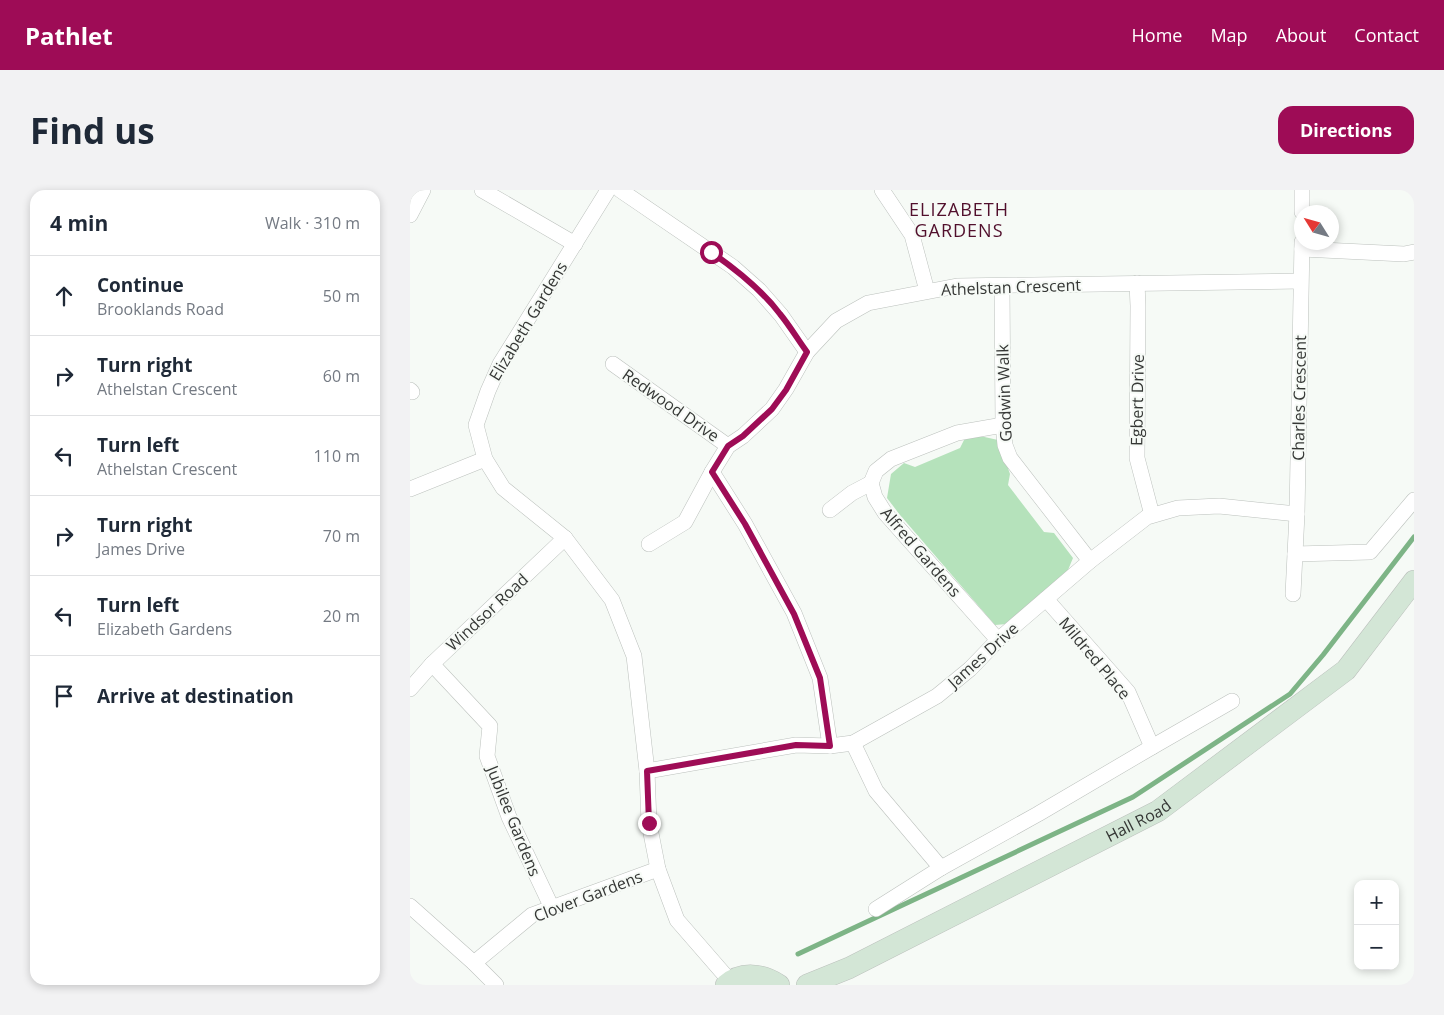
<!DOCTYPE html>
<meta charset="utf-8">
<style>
:root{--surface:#fff;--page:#f2f2f3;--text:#1f2937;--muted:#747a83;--line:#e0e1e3;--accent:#9e0c56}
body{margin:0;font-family:"Open Sans",sans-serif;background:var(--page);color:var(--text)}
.controls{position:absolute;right:15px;bottom:15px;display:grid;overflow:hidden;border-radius:10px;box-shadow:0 2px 8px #0003}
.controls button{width:45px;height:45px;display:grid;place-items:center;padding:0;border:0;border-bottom:1px solid var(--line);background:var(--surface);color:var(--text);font:25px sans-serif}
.compass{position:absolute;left:884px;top:15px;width:45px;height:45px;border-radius:50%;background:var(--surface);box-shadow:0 2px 8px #0003;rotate:307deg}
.stop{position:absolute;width:15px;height:15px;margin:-11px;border:4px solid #9e0c56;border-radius:50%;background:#fff}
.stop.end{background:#9e0c56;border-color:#fff;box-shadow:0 1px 5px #0008}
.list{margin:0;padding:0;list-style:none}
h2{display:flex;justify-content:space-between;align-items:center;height:65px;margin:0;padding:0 20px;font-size:21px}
h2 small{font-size:16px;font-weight:400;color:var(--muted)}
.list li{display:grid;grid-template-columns:32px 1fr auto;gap:15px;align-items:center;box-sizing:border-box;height:80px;padding:0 20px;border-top:1px solid var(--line)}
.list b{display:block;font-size:19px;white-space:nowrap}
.list p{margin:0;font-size:16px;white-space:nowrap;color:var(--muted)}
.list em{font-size:16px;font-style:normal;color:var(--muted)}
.icon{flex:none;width:28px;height:28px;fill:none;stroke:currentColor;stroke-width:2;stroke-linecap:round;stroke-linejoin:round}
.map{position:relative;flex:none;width:1004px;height:795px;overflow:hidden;border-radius:15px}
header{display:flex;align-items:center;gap:30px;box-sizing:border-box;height:70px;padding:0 25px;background:var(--accent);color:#fff}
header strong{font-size:24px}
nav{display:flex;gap:28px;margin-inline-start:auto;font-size:18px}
.intro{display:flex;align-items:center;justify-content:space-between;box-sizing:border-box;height:120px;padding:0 30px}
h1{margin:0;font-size:35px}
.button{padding:12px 22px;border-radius:15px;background:var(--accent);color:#fff;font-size:18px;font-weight:700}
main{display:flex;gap:30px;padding:0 30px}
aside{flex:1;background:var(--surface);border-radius:15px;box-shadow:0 2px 8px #0003}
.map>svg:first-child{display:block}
.green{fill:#b5e2bb}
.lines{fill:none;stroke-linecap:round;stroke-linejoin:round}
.stream{stroke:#7db486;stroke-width:5}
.street-casing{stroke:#bcc1bd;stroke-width:16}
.secondary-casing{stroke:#bcc1bd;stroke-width:22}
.street{stroke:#fff;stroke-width:15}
.secondary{stroke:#d3e6d6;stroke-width:21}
.route{stroke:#9e0c56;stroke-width:6}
.labels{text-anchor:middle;stroke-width:4;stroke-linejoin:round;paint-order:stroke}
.street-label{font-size:16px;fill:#353735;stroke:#f6faf6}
.neighbourhood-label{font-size:18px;letter-spacing:1px;fill:#510f2c;stroke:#f6faf6}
</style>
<header>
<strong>Pathlet</strong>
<nav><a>Home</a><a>Map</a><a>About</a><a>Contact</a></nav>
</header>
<div class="intro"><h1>Find us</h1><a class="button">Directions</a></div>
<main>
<aside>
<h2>4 min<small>Walk · 310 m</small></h2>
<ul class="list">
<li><svg class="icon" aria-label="ahead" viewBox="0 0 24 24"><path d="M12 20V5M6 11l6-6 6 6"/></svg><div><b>Continue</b><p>Brooklands Road</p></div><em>50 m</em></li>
<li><svg class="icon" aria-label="right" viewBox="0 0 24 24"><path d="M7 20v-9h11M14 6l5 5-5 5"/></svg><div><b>Turn right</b><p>Athelstan Crescent</p></div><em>60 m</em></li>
<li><svg class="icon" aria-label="left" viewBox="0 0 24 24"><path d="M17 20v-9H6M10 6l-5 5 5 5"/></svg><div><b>Turn left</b><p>Athelstan Crescent</p></div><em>110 m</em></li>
<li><svg class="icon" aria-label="right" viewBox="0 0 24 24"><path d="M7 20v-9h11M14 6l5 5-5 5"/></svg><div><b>Turn right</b><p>James Drive</p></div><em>70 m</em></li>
<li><svg class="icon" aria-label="left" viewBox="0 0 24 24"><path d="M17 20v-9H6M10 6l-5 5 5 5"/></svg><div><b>Turn left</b><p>Elizabeth Gardens</p></div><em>20 m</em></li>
<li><svg class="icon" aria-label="arrive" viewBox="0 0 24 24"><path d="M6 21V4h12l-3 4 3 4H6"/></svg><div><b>Arrive at destination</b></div></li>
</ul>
</aside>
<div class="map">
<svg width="1004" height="795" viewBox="0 0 1004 795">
<rect width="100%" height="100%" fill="#f6faf6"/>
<!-- green -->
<polygon class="green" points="570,246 588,250 600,284 598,295 634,342 644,343 663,368 658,380 597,434 585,435 490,325 477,308 481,284 494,273 505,277 550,258 555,248"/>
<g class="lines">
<!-- stream -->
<polyline class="stream" points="388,764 723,607 880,504 913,465 1004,347"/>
<defs>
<g id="street">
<polyline points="72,0 165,54"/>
<polyline points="198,0 90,174 78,201 66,235 75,269 93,298 155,348 202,410 224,466 237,581 239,633 248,679 267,730 320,791"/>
<polyline points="210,0 323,77 349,100 371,125 397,162"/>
<polyline points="472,0 502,45 517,101"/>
<polyline points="892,22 892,0"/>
<polyline points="0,25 13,0"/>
<polyline points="892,59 994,64 1004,62"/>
<polyline points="727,93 728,116 727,268 742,325"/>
<polyline points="592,96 593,235 595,255 600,268 680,371"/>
<polyline points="203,174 318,256"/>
<polyline points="0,200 2,202"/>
<polyline points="0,299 75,269"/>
<polyline points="420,320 442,303 461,293"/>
<polyline points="239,354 275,332 302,282"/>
<polyline points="885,364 960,362 1004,310"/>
<polyline points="883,404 887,324 892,52"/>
<polyline points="636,409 718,502 742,557"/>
<polyline points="588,450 475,323 465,307 461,293 466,281 481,269 547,243 593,235"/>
<polyline points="22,474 80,536 77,566 99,627 142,718"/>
<polyline points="0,499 22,474 155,348"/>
<polyline points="443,553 466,601 531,678"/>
<polyline points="420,556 410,488 384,423 335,334 302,282 318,256 333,246 362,219 376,199 397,162 426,131 458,113 547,96 890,91"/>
<polyline points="237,581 386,555 420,556 443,553 527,506 560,479 588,450 680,371 737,327 768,318 809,316 887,324"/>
<polyline points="0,716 64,773 86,795"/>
<polyline points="466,719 531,678 628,624 742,557 822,511"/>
<polyline points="64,773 122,725 248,679"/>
</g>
<g id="secondary">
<path d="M316 795C332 781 352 784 369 795"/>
<path id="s1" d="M397 795 439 778 748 621 936 480 1004 391"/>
</g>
</defs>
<!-- street casing -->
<use href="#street" class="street-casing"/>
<!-- secondary casing -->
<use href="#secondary" class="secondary-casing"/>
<!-- street -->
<use href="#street" class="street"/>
<!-- secondary -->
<use href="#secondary" class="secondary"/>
</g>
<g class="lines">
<!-- route -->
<path class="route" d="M239 633 237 581 386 555 420 556 410 488 384 424 335 334 302 282 318 256 333 246 362 219 376 200 397 162C388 150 380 136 370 124 351 99 327 80 301 62"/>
</g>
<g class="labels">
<!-- street labels -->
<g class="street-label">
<text transform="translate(601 97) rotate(-2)" y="6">Athelstan Crescent</text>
<text transform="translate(118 131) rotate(-59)" y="6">Elizabeth Gardens</text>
<text transform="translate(594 203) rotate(-92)" y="6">Godwin Walk</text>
<text transform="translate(889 208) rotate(-89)" y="6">Charles Crescent</text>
<text transform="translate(727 210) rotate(-89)" y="6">Egbert Drive</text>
<text transform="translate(261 215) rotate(35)" y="6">Redwood Drive</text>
<text transform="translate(511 362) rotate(49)" y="6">Alfred Gardens</text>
<text transform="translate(77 422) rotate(-43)" y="6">Windsor Road</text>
<text transform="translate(573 465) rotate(-42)" y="6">James Drive</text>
<text transform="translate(685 468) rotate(50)" y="6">Mildred Place</text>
<text dy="6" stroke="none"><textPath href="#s1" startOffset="370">Hall Road</textPath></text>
<text transform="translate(104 631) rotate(68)" y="6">Jubilee Gardens</text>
<text transform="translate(178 706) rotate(-21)" y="6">Clover Gardens</text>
</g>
<!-- neighbourhood labels -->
<g class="neighbourhood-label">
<text x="549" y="26">ELIZABETH<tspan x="549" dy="21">GARDENS</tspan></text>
</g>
</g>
</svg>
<div class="controls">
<button>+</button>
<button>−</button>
</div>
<svg class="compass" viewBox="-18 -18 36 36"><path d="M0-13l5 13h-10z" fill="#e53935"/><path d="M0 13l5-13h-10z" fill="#747a83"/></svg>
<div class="stop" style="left:301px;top:62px"></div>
<div class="stop end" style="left:239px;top:633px"></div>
</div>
</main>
